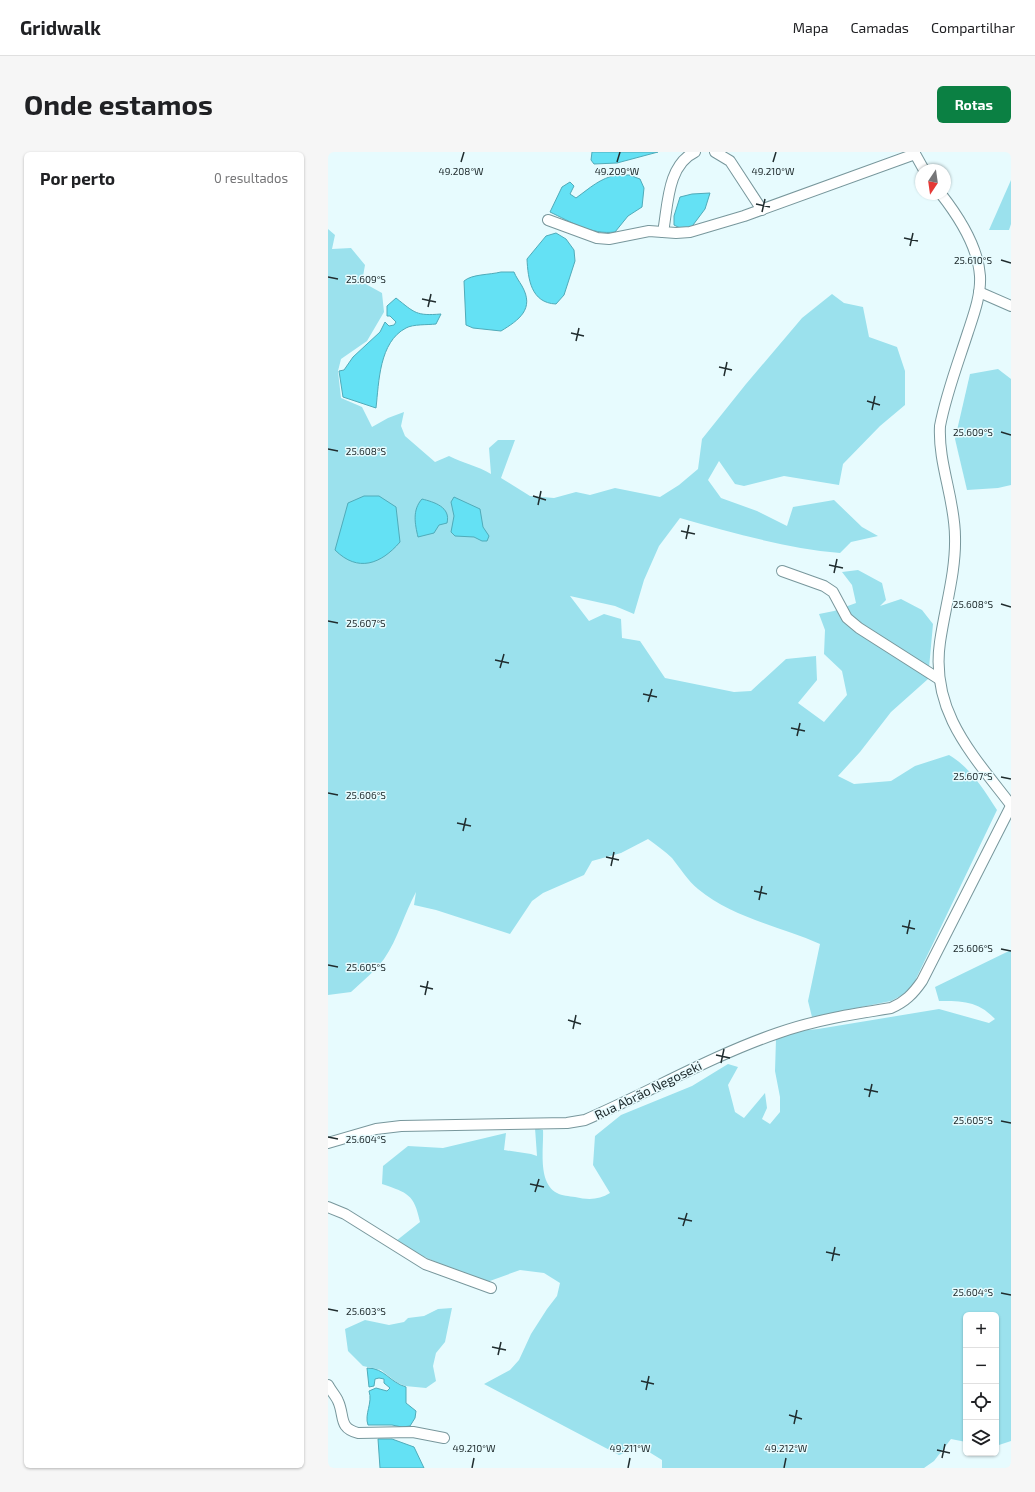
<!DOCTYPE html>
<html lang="pt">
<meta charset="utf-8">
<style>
:root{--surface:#fff;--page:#f6f6f6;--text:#202124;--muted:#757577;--line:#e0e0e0;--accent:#0b8043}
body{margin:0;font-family:"Exo 2",sans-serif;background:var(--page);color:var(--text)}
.controls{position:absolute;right:12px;bottom:12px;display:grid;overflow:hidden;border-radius:6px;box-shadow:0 1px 3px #0004}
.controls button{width:36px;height:36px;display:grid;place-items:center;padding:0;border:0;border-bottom:1px solid var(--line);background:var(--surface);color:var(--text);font:20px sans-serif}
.compass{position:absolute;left:587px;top:12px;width:36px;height:36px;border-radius:50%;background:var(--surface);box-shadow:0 1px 3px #0004;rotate:193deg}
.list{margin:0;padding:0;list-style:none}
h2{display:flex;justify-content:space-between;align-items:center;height:52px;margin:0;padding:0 16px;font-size:17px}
h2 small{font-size:13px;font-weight:400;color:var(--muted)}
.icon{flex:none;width:22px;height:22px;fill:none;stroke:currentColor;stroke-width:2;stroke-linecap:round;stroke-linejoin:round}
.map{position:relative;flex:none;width:683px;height:1316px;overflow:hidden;border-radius:6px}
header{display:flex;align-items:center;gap:24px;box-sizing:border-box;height:56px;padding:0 20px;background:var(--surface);border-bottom:1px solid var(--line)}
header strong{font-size:19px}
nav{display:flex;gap:22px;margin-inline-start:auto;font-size:14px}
.intro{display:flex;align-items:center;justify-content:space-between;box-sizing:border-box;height:96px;padding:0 24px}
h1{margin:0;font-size:28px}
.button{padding:10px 18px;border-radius:6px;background:var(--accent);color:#fff;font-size:14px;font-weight:700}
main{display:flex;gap:24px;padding:0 24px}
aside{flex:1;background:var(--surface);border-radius:6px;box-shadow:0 1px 3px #0004}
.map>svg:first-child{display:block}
.green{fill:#9be1ed}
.water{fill:#64e1f4;stroke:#50abb9}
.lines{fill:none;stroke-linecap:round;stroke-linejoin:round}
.minor-casing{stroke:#78979c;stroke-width:12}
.minor{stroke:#fff;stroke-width:10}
.ticks{fill:none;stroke:#202c2e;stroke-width:1.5}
.labels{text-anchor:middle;stroke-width:3;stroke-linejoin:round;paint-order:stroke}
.street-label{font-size:13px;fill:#202c2e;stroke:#e7fbfe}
.ticks-label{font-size:10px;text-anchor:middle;fill:#202c2e;stroke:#e7fbfe;stroke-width:3;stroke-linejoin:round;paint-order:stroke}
</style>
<header>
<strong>Gridwalk</strong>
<nav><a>Mapa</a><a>Camadas</a><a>Compartilhar</a></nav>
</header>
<div class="intro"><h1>Onde estamos</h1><a class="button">Rotas</a></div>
<main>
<aside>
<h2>Por perto<small>0 resultados</small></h2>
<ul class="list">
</ul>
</aside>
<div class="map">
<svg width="683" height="1316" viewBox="0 0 683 1316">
<rect width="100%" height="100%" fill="#e7fbfe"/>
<!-- green -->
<g class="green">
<polygon points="683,28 683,72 681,78 661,78"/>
<path d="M0 77 7 83 4 97 23 96 37 113 34 130 54 141 56 160 39 189 13 207 10 219 13 246 34 255 44 275 60 266 76 260 73 274 77 284 107 310 121 304C135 311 150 314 163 322L161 296 170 288H187L173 326 202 344 226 346 248 340 262 343 287 336 332 345 351 333 370 317 374 287 418 232 474 166 504 142 516 151 535 155 541 185 569 195 577 219V253L552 274 515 312 511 333 456 324 416 334 407 332 391 309 380 328 393 346 429 359 459 374 465 355 506 348 534 375 550 384 523 390 512 401C457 396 405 381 352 366L331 394 316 428 306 462 287 454 242 444 261 469 276 462 293 467 294 486 312 489 337 526 406 540 423 539 458 507 488 504 489 528 470 551 496 570 519 543 514 519 496 502 497 478 491 462 506 459 528 451 524 433 514 420 530 418 554 431 558 448 552 454 573 447 594 458 605 472 600 527 563 560 532 600 510 624 526 632 563 629 587 614 621 603C642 615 656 638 669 658L586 831 580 840 563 849 484 865 480 849 492 792C451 774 405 766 370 737 360 729 352 716 344 706 337 699 328 693 320 687L293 701 264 709 256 723 215 741 204 749 182 782 108 758 86 753 88 740C76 762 70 787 56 807 47 819 34 830 23 840L0 843Z"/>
<polygon points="670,217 683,227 683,333 670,336 639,338 627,287 642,222"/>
<path d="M683 798V1289L668 1294V1163H638V1290L623 1287 606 1309 596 1316H334V1308L313 1295 291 1303 156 1232 182 1218 191 1208 203 1182 219 1157 229 1144 232 1131 216 1121 192 1118 159 1130 119 1115 81 1098 68 1089 92 1070C86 1042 80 1041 54 1032L55 1014 80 994 115 996 178 981 176 998 203 1002 209 1004 207 976 215 978C216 995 209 1031 229 1041 234 1044 241 1044 247 1045 260 1048 271 1048 282 1041L265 1013 267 984 293 963 364 934 400 912 410 915 400 933 407 960 416 966 437 941 439 956 434 967 442 972 452 960V945L447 919 448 887 470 879 490 877 611 857 661 871 667 867C650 849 635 849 611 849L607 835Z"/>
<polygon points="124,1156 117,1190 108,1201 105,1214 108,1229 98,1236 77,1234 68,1230 53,1218 35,1214 20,1199 17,1177 37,1168 61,1173 76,1170 80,1166 96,1164 110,1157"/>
</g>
<!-- water -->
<g class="water">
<polygon points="264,0 330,0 289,11 266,12 263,8"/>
<path d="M289 23H301L312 27 316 36 314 55 300 64 287 80C263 83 243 70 222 60L234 35 242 30 246 34 242 42 248 46C262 36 272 26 289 23Z"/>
<polygon points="382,41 377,57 362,77 354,77 346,73 346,64 352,45 364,42"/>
<path d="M228 81 238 87 246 98 247 109 236 143 228 152C203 151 200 127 199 107L218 84Z"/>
<path d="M173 120H186C188 125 191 129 194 134 207 157 191 168 173 179L145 176 138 173 136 129C144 122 161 123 173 120Z"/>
<path d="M68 146C87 161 88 164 113 162L108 172C100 173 85 172 78 176 51 190 51 230 48 256L15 245 11 219 16 218 25 205 52 180 57 170 61 174 66 173 68 170 62 164H59V154Z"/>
<path d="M36 344H51L68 355 72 390C53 412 30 421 7 398L20 351Z"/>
<polygon points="126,345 152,357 155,375 161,384 159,389 154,389 146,385 127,384 123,380 126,364 123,350"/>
<path d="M94 347C106 350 123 355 119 371L111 373 106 381 90 385C87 372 84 358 94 347Z"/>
<path d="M39 1216C57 1216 61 1230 78 1235V1251L88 1259 87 1266 82 1274 74 1275 64 1273H40C36 1262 45 1251 41 1239L48 1236 59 1239 62 1236 56 1231V1227L51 1226 47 1227 46 1234 41 1235Z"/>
<polygon points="50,1287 64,1287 86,1295 96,1316 52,1316"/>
</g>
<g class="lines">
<defs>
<g id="minor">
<polyline points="387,0 402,9 434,58"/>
<polyline points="586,0 596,18"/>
<path d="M613 42C631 65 650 94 652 124 653 143 646 162 640 180 630 211 618 242 612 274 610 312 627 347 627 385 628 420 617 455 612 490 602 559 644 602 683 653"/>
<polyline points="220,68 269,86 281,87 321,79 348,81 362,80 416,64 587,2"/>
<path d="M335 80C340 54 339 13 367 0"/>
<polyline points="651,140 683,154"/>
<polyline points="454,419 496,434 505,440 519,466 531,476 611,527"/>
<path d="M0 991 48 977 73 974 239 971 257 968C322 940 383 904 450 881 487 868 525 862 563 856 577 850 585 842 594 829L683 654"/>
<polyline points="0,1055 17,1062 97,1112 163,1136"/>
<path d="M0 1233C3 1239 8 1244 10 1249 17 1264 10 1276 30 1281L85 1280 116 1286"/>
</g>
</defs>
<!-- minor casing -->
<use href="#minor" class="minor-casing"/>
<!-- minor -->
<use href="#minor" class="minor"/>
</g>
<!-- ticks -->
<path class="ticks" d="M133 10 136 0M289 10 292 0M445 10 448 0M428 52 442 55M434 60 437 47M576 86 590 89M582 94 585 81M673 108 683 111M0 125 10 127M94 147 108 150M100 155 103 142M243 181 256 184M248 189 251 176M391 215 404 218M396 224 399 210M539 249 552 253M544 258 547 244M673 280 683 283M0 297 10 299M205 344 218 348M210 353 213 339M353 379 367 382M358 387 361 373M501 413 515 416M506 421 509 407M673 452 683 455M0 469 10 471M167 508 181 511M172 516 176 502M315 542 329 545M320 550 324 537M463 576 477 579M469 584 472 571M673 625 683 627M0 641 10 643M129 671 143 674M135 679 138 666M278 705 291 708M283 714 286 700M426 739 439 742M431 748 434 734M574 774 587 777M579 782 582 768M673 797 683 799M0 813 10 815M92 834 105 837M97 843 100 829M240 868 253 872M245 877 248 863M388 903 402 906M393 911 396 897M536 937 550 940M541 945 544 932M673 969 683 971M0 985 10 987M202 1032 216 1035M207 1040 211 1027M350 1066 364 1069M355 1074 359 1061M498 1100 512 1103M504 1109 507 1095M673 1141 683 1143M0 1157 10 1159M164 1195 178 1198M170 1203 173 1190M313 1229 326 1232M318 1238 321 1224M461 1263 474 1267M466 1272 469 1258M609 1298 622 1301M614 1306 617 1292M144 1316 146 1306M300 1316 302 1306M456 1316 458 1306"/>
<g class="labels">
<!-- street labels -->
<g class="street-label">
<text transform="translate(320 938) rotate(-26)" y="5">Rua Abrão Negoseki</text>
</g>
</g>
<g class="ticks-label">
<text x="133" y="23">49.208°W</text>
<text x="289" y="23">49.209°W</text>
<text x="445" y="23">49.210°W</text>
<text x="645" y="112">25.610°S</text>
<text x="38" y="131">25.609°S</text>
<text x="645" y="284">25.609°S</text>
<text x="38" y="303">25.608°S</text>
<text x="645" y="456">25.608°S</text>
<text x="38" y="475">25.607°S</text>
<text x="645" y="628">25.607°S</text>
<text x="38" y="647">25.606°S</text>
<text x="645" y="800">25.606°S</text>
<text x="38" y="819">25.605°S</text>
<text x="645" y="972">25.605°S</text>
<text x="38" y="991">25.604°S</text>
<text x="645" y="1144">25.604°S</text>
<text x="38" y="1163">25.603°S</text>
<text x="146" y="1300">49.210°W</text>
<text x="302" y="1300">49.211°W</text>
<text x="458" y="1300">49.212°W</text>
</g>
</svg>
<div class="controls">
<button>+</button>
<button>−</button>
<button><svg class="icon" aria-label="locate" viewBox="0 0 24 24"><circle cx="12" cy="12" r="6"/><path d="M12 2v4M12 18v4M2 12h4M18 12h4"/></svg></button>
<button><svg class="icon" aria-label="layers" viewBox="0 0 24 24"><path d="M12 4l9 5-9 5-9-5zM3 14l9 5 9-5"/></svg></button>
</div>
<svg class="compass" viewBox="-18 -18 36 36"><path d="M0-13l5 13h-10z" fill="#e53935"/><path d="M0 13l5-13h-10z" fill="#757577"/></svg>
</div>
</main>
